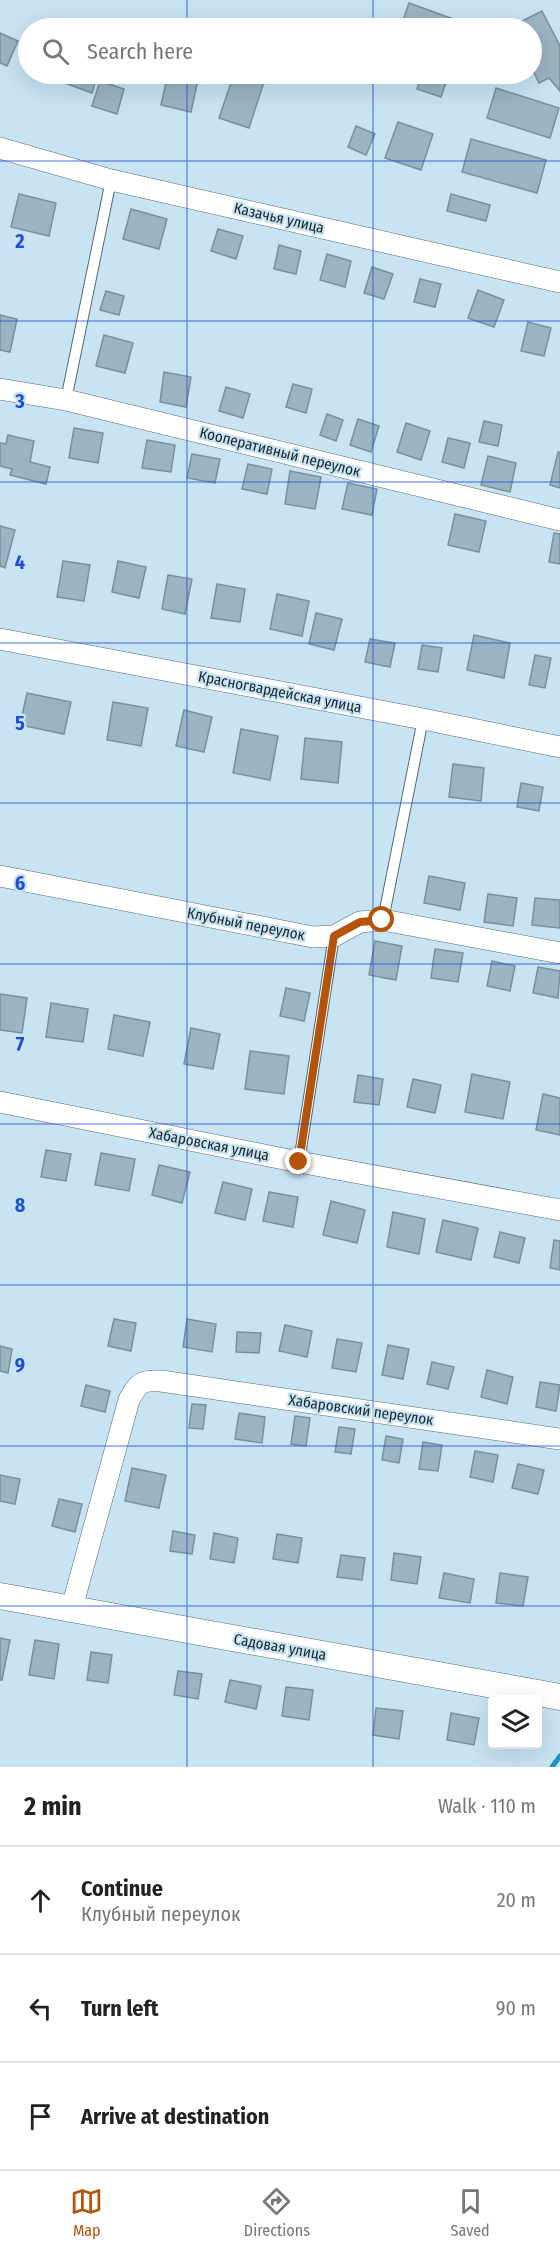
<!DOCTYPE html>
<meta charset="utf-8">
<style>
:root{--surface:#fff;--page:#f2f2f2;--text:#222;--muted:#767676;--line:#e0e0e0;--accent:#b45309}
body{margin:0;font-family:"Fira Sans Condensed",sans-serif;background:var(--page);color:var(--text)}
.controls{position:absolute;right:18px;bottom:18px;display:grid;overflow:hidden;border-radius:6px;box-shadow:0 6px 24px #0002}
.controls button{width:54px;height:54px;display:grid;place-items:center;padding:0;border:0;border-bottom:2px solid var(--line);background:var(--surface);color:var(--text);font:30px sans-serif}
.stop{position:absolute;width:18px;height:18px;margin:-14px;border:4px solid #b45309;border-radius:50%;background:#fff}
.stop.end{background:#b45309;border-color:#fff;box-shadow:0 2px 6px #0008}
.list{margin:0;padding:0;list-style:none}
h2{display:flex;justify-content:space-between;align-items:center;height:78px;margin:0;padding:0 24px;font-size:26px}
h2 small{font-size:20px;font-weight:400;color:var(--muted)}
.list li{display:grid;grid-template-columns:39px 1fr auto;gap:18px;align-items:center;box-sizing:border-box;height:108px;padding:0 24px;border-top:2px solid var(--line)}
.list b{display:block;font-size:22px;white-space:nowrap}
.list p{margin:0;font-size:20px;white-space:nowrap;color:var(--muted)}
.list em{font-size:20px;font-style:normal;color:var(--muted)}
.icon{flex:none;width:33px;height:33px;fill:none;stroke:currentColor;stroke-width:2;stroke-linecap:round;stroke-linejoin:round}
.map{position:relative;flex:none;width:560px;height:1767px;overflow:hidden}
.search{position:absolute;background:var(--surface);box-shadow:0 6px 24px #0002;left:18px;right:18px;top:18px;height:66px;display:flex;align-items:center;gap:15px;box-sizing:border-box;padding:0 21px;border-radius:33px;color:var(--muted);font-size:22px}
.sheet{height:402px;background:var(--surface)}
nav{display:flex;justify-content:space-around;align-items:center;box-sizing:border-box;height:84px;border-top:2px solid var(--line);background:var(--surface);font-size:16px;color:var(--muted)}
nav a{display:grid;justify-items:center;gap:3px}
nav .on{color:var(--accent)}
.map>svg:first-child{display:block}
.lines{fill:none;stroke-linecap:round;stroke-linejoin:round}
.stream{stroke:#1e94c3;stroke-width:5}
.building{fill:#9ab4c1;stroke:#77909d;stroke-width:1.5}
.service-casing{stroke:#526a76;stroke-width:12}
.minor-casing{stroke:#526a76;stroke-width:22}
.tertiary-casing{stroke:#526a76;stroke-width:27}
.service{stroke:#fff;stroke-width:10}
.minor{stroke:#fff;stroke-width:21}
.tertiary{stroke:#fff;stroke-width:26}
.route{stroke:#b45309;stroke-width:8}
.grid{fill:none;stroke:#1d4ed8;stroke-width:1.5;stroke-opacity:0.55}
.labels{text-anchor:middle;stroke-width:4.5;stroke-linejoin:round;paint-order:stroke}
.street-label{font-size:15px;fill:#1a242a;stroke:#c8e3f1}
.grid-label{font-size:20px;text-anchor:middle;font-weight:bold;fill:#1d4ed8;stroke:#c8e3f1;stroke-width:4.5;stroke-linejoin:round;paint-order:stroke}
</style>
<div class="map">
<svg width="560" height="1767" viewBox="0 0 560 1767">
<rect width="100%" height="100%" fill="#c8e3f1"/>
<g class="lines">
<!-- stream -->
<polyline class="stream" points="552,1767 560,1756"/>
</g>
<!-- building -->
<g class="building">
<polygon points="409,3 456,20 453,28 416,28 402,23"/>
<polygon points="542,11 560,46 560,91 549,78 539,83 532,69 532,28 510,27"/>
<polygon points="0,33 18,41 7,66 0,63"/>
<polygon points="61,74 98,74 92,93 59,81"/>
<polygon points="168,74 198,80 191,112 161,105"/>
<polygon points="234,74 250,74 265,79 249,128 219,118"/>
<polygon points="422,74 449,74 441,97 417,89"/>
<polygon points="100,81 124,89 117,114 92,106"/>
<polygon points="496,88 559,108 550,138 487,118"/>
<polygon points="398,122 433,134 421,170 385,158"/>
<polygon points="356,126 375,134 366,155 348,147"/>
<polygon points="471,139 546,160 537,193 462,172"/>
<polygon points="19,194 56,203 49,236 11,227"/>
<polygon points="451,194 490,205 486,221 447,211"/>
<polygon points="131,209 167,219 159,249 123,239"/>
<polygon points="218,229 243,236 236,259 211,251"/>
<polygon points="279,245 301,251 296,274 274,269"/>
<polygon points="327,254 351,261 345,287 320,280"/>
<polygon points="372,267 393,274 384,299 364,293"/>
<polygon points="420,279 441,284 435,307 414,302"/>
<polygon points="478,290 504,300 494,327 468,318"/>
<polygon points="106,291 124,296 119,315 100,310"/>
<polygon points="0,315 17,319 10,352 0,350"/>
<polygon points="528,322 551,328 544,356 521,351"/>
<polygon points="104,335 133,343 125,373 96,366"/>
<polygon points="164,372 191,377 186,407 160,402"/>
<polygon points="293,384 312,389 306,413 286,407"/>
<polygon points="226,387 250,394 243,418 219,411"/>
<polygon points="327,414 343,420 336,441 320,435"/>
<polygon points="358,419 379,426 371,452 350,445"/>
<polygon points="484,421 502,425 498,446 479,442"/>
<polygon points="406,423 430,431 421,460 397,452"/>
<polygon points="74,428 103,433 98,463 69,458"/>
<polygon points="8,435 34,441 30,462 50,467 46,484 10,475 12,469 0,466 0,443 6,444"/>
<polygon points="448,438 470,443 464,468 442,462"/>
<polygon points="147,440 175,445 171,472 142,468"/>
<polygon points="558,452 560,452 560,488 550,485"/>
<polygon points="192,454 220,459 215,483 187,478"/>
<polygon points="488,456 516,463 510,492 481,485"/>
<polygon points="248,464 272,469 267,494 242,489"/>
<polygon points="290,471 321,477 315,509 285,504"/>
<polygon points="348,483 377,489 372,515 342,509"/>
<polygon points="455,514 486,521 479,552 448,545"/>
<polygon points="0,526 15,530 5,568 0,566"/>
<polygon points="554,533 560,534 560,564 549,562"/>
<polygon points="63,561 90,565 84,601 57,597"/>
<polygon points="118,561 146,567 139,598 112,592"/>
<polygon points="168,575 192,579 185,614 162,609"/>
<polygon points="217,584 245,589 240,622 211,618"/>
<polygon points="277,594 309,601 302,636 270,629"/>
<polygon points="316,613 342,619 334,650 309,644"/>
<polygon points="474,635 510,643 504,678 467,670"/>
<polygon points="370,639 395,643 390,667 365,662"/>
<polygon points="422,645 442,648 438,672 418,669"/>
<polygon points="535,655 551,658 545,688 529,685"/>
<polygon points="27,693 71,702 64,734 20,725"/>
<polygon points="113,702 148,708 141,746 107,740"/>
<polygon points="184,710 212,717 204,752 176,746"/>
<polygon points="241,729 278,736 270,780 233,773"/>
<polygon points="305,738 342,742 338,783 301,779"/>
<polygon points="453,764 484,768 481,801 449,797"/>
<polygon points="521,783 543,787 539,811 517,807"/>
<polygon points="429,876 465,883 460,910 424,903"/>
<polygon points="488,894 517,898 513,926 484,922"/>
<polygon points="535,898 560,900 560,928 532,925"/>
<polygon points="375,941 402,946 396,980 369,975"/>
<polygon points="435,949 463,953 458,982 431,978"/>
<polygon points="492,961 515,966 510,991 487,986"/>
<polygon points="538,967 560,971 558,998 533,993"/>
<polygon points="286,988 310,993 304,1021 280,1016"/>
<polygon points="0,994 27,998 22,1033 0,1030"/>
<polygon points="51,1003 88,1009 83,1042 46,1037"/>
<polygon points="114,1015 150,1022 143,1056 108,1049"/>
<polygon points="191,1028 220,1034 213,1069 184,1064"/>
<polygon points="250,1051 289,1056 284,1094 245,1089"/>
<polygon points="472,1074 510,1082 503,1119 465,1112"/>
<polygon points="358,1075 383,1079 379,1105 354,1102"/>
<polygon points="413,1079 441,1085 435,1113 407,1107"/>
<polygon points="543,1094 560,1098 560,1135 536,1130"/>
<polygon points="46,1150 71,1154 66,1181 41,1177"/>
<polygon points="101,1153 135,1159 129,1191 95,1185"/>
<polygon points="159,1165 190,1172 182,1203 152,1195"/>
<polygon points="223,1182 252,1189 245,1220 215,1213"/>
<polygon points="269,1192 298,1197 293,1227 263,1221"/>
<polygon points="331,1201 365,1210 357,1243 323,1235"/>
<polygon points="393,1212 425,1219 419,1254 387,1247"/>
<polygon points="443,1220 478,1228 471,1260 436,1252"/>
<polygon points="500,1232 525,1238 519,1263 494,1257"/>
<polygon points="554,1240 560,1241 560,1270 550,1268"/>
<polygon points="114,1319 136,1323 131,1351 108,1346"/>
<polygon points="187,1319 216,1324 212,1352 183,1347"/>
<polygon points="285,1325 312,1331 307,1357 279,1351"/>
<polygon points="237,1332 261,1333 259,1353 236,1352"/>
<polygon points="337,1339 362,1343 356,1372 332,1368"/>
<polygon points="388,1345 409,1349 403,1379 382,1375"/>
<polygon points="0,1346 12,1349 8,1373 0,1371"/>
<polygon points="432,1362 454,1367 448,1389 427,1384"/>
<polygon points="487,1370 513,1377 507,1404 481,1397"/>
<polygon points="540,1382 560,1385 556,1411 536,1407"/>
<polygon points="86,1385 110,1391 105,1412 81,1406"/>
<polygon points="192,1404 206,1405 203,1429 189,1428"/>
<polygon points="239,1413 265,1417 262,1443 235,1439"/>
<polygon points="295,1416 310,1418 306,1446 291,1444"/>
<polygon points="339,1427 355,1429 351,1454 335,1452"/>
<polygon points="386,1436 403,1439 399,1463 382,1460"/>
<polygon points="423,1442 442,1445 438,1471 419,1469"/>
<polygon points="475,1451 498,1455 493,1482 470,1477"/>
<polygon points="518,1464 544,1470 538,1494 512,1488"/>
<polygon points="132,1468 166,1475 159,1508 125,1501"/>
<polygon points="0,1475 20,1479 15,1504 0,1501"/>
<polygon points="59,1499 82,1504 75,1532 52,1526"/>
<polygon points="173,1531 195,1535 192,1554 170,1551"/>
<polygon points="214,1533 238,1538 234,1563 210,1559"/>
<polygon points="277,1534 302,1538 298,1563 273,1559"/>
<polygon points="394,1553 421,1557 417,1584 391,1580"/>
<polygon points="341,1555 365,1558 362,1580 337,1577"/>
<polygon points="444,1573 474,1579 470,1603 439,1598"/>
<polygon points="500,1573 528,1577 523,1606 496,1603"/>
<polygon points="0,1638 10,1640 2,1680 0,1680"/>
<polygon points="35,1640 59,1644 54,1679 29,1675"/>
<polygon points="91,1652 112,1655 108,1683 87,1680"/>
<polygon points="178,1671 202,1674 198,1699 174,1695"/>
<polygon points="230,1680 261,1686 256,1709 225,1702"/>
<polygon points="286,1687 313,1690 309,1720 282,1716"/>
<polygon points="376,1708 403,1711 399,1739 373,1735"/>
<polygon points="451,1713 479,1718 474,1745 447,1740"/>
</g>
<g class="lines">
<defs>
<g id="service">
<polyline points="66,400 111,180"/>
<polyline points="383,920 423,719"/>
<polyline points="299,1162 334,936"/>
</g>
<g id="minor">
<polyline points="0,148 111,180 560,282"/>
<polyline points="0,389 66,400 560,520"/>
<polyline points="0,639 423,719 560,747"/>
<polyline points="0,876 313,937 334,936 360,922 383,920 560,953"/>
<polyline points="0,1102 299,1162 560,1210"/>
<path d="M71 1611 129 1400C138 1383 141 1380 161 1381L560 1439"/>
</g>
<polyline id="tertiary" points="0,1596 560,1697"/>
</defs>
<!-- service casing -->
<use href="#service" class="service-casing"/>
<!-- minor casing -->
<use href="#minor" class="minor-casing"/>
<!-- tertiary casing -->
<use href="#tertiary" class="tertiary-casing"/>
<!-- service -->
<use href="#service" class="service"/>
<!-- minor -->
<use href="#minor" class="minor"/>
<!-- tertiary -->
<use href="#tertiary" class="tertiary"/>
</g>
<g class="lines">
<!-- route -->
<polyline class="route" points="299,1162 334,936 360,922 382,920"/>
</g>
<!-- grid -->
<path class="grid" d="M187 0V28M373 0V28M187 74V1767M373 74V1767M0 161H560M0 321H560M0 482H560M0 643H560M0 803H560M0 964H560M0 1124H560M0 1285H560M0 1446H560M0 1606H560"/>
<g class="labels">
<!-- street labels -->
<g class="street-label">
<text transform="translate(279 218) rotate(13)" y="5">Казачья улица</text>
<text transform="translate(280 452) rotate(14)" y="5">Кооперативный переулок</text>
<text transform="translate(280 692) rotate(11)" y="5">Красногвардейская улица</text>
<text transform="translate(246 924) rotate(11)" y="5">Клубный переулок</text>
<text transform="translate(209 1144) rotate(11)" y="5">Хабаровская улица</text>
<text transform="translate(361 1410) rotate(8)" y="5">Хабаровский переулок</text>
<text transform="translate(280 1647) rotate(10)" y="5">Садовая улица</text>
</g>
</g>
<g class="grid-label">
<text x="20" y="248">2</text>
<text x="20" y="408">3</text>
<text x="20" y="569">4</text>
<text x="20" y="730">5</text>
<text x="20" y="890">6</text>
<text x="20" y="1051">7</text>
<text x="20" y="1212">8</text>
<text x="20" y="1372">9</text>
</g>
</svg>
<div class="controls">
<button><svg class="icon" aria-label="layers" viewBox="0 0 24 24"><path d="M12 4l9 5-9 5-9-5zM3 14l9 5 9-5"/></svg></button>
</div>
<div class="stop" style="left:382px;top:920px"></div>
<div class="stop end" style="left:299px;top:1162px"></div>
<div class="search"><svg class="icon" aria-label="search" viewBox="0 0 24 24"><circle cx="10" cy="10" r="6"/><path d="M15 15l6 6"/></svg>Search here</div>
</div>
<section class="sheet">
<h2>2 min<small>Walk · 110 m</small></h2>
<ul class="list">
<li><svg class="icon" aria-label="ahead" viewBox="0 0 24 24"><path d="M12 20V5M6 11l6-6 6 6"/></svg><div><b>Continue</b><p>Клубный переулок</p></div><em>20 m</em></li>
<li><svg class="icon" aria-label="left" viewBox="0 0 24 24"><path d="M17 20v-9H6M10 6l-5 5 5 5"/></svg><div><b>Turn left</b></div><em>90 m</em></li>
<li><svg class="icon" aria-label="arrive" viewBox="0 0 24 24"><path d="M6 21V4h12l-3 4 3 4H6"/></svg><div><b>Arrive at destination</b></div></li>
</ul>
</section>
<nav>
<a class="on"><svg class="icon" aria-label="map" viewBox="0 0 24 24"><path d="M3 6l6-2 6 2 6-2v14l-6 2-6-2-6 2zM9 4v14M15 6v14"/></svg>Map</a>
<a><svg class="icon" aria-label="directions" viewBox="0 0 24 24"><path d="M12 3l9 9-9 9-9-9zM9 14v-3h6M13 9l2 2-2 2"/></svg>Directions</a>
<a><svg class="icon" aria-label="saved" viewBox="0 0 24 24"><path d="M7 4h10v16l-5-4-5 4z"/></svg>Saved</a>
</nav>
